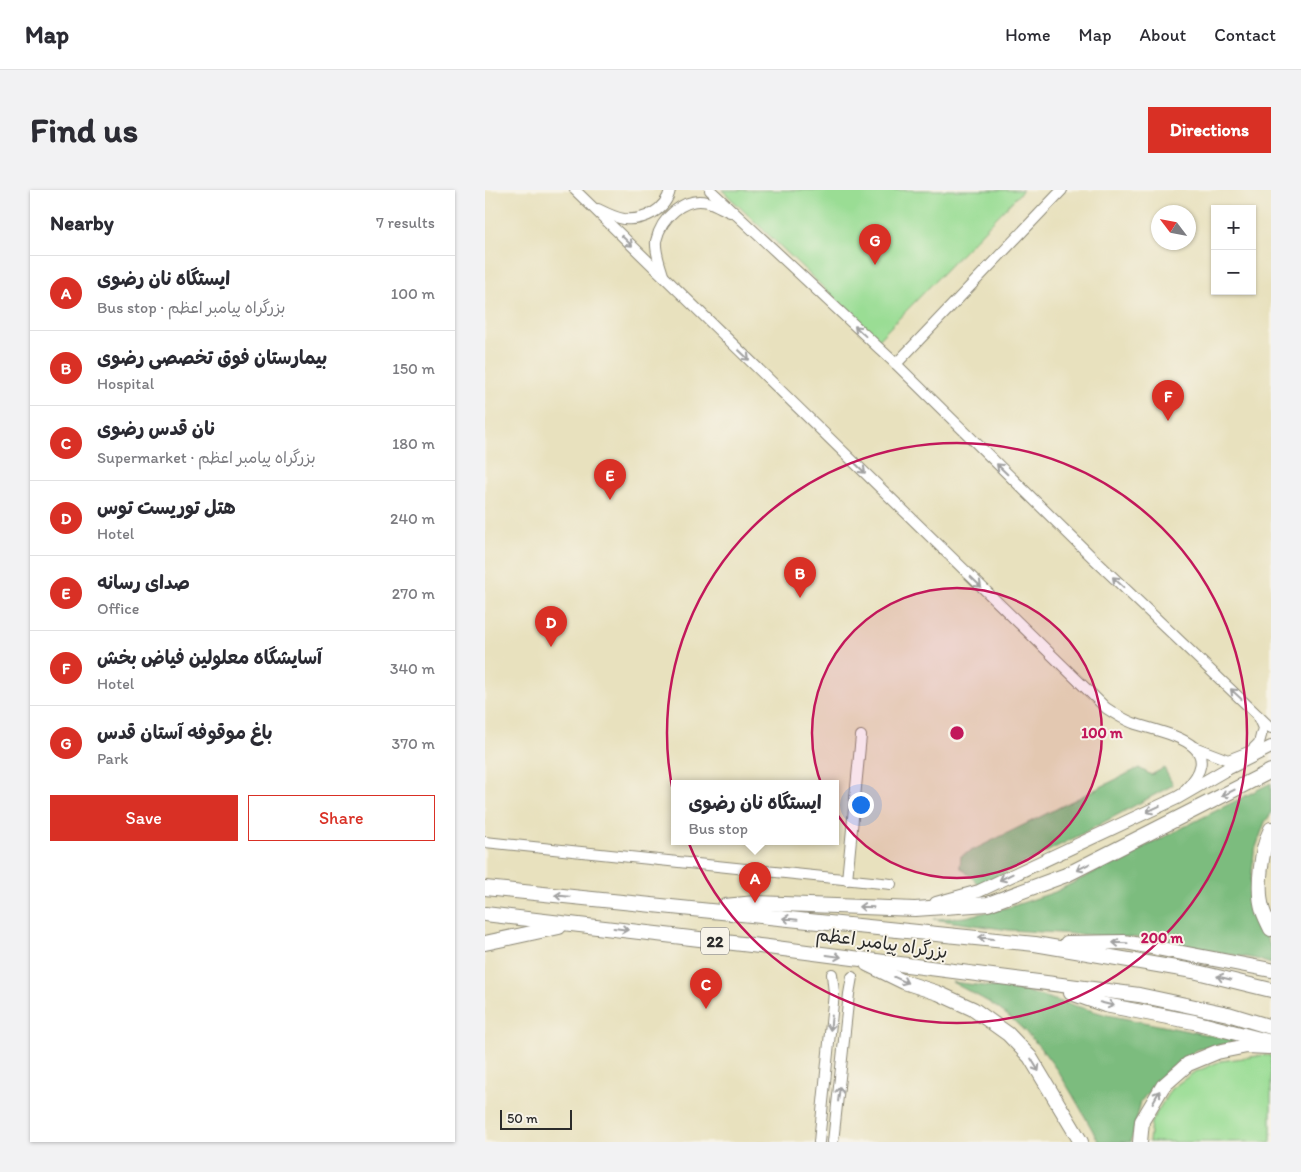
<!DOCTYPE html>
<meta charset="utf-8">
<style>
:root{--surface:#fff;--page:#f2f2f3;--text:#2b2b33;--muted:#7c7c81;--line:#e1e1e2;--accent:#d93025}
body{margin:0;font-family:Itim,"Playpen Sans Arabic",sans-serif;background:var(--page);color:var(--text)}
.controls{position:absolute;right:15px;top:15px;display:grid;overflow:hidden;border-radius:0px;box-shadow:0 1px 4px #0004}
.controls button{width:45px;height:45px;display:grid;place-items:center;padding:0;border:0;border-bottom:1px solid var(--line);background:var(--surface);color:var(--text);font:25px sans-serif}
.compass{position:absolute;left:666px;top:15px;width:45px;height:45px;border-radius:50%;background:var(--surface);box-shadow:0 1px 4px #0004;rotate:302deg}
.scale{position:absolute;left:15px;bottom:12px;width:72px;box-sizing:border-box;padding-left:5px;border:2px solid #2b2b2b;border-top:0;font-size:14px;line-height:18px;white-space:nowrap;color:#2b2b2b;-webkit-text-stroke:4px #f7f3e8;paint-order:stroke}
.you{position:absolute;left:375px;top:614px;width:18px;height:18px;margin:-12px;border:4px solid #fff;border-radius:50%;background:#1a73e8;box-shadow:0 0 0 8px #1a73e833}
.badge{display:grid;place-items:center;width:32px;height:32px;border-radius:50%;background:var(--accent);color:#fff;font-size:16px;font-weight:700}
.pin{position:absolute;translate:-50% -41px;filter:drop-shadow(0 1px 2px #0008)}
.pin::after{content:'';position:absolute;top:26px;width:18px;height:15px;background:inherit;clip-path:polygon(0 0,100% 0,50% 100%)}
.popup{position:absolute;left:186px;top:590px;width:168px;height:65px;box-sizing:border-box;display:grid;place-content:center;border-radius:0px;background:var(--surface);filter:drop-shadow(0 1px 4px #0005);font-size:16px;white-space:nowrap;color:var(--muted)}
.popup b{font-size:19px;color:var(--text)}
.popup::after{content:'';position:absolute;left:50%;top:100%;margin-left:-10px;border:10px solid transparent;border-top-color:var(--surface)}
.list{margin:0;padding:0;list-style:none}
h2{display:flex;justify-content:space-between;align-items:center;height:65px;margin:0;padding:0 20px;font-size:21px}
h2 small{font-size:16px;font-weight:400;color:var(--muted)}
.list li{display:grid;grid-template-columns:32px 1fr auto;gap:15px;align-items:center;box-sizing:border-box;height:75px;padding:0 20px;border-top:1px solid var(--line)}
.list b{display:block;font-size:19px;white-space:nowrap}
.list p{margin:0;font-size:16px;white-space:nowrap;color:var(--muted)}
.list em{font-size:16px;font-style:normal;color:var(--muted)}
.actions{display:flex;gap:10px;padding:15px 20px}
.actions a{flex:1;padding:11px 0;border:1px solid var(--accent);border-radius:0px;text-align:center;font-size:18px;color:var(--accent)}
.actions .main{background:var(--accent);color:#fff}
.map{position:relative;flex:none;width:786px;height:952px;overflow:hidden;border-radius:0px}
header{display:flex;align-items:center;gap:30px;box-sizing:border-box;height:70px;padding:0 25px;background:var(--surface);border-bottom:1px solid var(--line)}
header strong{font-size:24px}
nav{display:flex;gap:28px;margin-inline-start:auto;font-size:18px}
.intro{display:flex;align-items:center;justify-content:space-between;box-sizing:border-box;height:120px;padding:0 30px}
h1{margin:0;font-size:35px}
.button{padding:12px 22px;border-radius:0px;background:var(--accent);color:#fff;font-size:18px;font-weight:700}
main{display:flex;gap:30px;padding:0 30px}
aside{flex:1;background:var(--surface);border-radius:0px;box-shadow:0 1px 4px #0004}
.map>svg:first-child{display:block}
.green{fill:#9add94;stroke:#628460}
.forest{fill:#7bbc7e;stroke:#537454}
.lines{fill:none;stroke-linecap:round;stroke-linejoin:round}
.minor-casing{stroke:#8a8674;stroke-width:12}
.major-casing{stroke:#8a8674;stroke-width:14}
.highway-casing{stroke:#8a8674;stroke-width:16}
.minor{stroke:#fff;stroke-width:10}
.major{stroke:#fff;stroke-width:12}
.highway{stroke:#fff;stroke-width:14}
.oneway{stroke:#a0a0a0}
.ring{fill:none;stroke:#c2185b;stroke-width:2.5}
.labels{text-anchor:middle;stroke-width:4;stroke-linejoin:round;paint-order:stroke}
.shield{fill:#f7f3e8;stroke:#686764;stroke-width:1}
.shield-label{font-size:16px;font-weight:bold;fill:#2b2b2b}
.street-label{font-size:18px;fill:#2b2b2b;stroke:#f7f3e8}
.centre{fill:#c2185b;stroke:#f7f3e8;stroke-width:2.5}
.ring-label{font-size:15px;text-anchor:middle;font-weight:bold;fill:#c2185b;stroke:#f7f3e8;stroke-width:4;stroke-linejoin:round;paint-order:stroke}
</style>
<header>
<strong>Map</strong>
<nav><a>Home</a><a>Map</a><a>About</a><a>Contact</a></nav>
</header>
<div class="intro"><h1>Find us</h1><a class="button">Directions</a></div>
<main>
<aside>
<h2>Nearby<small>7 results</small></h2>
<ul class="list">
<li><span class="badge">A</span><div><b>ایستگاه نان رضوی</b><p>Bus stop · بزرگراه پیامبر اعظم</p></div><em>100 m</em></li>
<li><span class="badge">B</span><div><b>بیمارستان فوق تخصصی رضوی</b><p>Hospital</p></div><em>150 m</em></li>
<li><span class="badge">C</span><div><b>نان قدس رضوی</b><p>Supermarket · بزرگراه پیامبر اعظم</p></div><em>180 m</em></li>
<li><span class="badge">D</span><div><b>هتل توریست توس</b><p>Hotel</p></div><em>240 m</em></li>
<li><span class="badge">E</span><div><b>صدای رسانه</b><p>Office</p></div><em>270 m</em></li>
<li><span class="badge">F</span><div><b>آسایشگاه معلولین فیاض بخش</b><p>Hotel</p></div><em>340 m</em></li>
<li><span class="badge">G</span><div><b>باغ موقوفه آستان قدس</b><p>Park</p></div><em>370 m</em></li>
</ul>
<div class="actions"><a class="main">Save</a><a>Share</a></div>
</aside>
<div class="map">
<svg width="786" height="952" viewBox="0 0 786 952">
<rect width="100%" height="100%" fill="#f7f3e8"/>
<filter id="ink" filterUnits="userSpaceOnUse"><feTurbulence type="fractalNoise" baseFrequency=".02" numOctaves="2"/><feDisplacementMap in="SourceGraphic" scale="10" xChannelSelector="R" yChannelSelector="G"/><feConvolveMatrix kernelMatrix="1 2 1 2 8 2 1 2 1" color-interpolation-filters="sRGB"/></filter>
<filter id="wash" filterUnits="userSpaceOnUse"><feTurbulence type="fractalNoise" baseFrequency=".0096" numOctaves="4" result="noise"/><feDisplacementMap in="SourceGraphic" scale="20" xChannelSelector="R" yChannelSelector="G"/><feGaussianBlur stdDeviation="1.12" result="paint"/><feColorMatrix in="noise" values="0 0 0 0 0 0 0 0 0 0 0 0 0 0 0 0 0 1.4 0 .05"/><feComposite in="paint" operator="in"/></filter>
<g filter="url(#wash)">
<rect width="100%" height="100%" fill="#e8e1be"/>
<!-- green -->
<g class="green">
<polygon points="237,0 538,0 393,150"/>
<polygon points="780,865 786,866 786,952 664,952 666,932 686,899 708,883 736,871"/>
</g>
<!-- forest -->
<g class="forest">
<polygon points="654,578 666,585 679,578 688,595 593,646 495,695 475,677 476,666"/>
<polygon points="786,593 786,624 780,632 769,663 766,691 769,720 786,758 786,774 771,769 656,748 524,740 448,729 480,727 525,717 570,702"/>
<path d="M467 792 539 801 622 825 754 851 713 859 681 881 656 911 646 952H614C585 900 563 855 514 819 499 808 482 801 467 792Z"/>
</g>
</g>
<g filter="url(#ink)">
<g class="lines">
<defs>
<g id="minor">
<path d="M90 0 621 518C630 524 638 529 648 533 680 544 746 553 700 600"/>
<polyline points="225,0 411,174 608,368 786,538"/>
<path d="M113 19C121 23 131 28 139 29 159 31 181 20 185 0"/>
<path d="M178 85C175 75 170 62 171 51 176 28 199 6 223 12 230 14 238 19 245 22"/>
<polyline points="411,174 577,0"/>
<polyline points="709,557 743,570 766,561 774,553 778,538 773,527"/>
<polyline points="0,652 406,694"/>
<polyline points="362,690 376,546"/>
<polyline points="334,952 349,803 347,784"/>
<polyline points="348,952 364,804 367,787"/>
</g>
<polyline id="major" points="451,713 494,701 692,608 742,579 786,557"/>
<g id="highway">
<path d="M786 639C776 659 771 700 778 721 780 727 783 733 786 739"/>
<polyline points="0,698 550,754 708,781 786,800"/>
<polyline points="240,716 270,713 430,719 503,714 581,685 786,581"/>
<polyline points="0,724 283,757 654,805 743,824 786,837"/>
<polyline points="0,753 74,737"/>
<polyline points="582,753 640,752 786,780"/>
<polyline points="382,774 419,792 453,803 488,819 523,844 545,867 596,952"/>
<polyline points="586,803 620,815 709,832 786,852"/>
<polyline points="655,952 657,931 678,896 703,874 732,862 762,856 784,857"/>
</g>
</defs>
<!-- minor casing -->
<use href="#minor" class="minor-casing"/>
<!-- major casing -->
<use href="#major" class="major-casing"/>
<!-- highway casing -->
<use href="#highway" class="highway-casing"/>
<!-- minor -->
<use href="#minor" class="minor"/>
<!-- major -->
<use href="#major" class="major"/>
<!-- highway -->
<use href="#highway" class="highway"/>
</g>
<!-- one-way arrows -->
<defs><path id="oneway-shaft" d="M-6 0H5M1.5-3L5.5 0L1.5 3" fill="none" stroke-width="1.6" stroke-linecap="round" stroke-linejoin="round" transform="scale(1.25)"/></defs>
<g class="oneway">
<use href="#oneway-shaft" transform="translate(142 51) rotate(44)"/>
<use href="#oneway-shaft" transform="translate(375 141) rotate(-137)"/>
<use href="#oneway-shaft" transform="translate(259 165) rotate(44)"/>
<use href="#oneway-shaft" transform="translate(375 278) rotate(44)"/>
<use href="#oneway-shaft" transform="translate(517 279) rotate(-136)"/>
<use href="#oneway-shaft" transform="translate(491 392) rotate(44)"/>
<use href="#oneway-shaft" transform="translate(633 392) rotate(-137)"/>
<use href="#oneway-shaft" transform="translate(751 504) rotate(-137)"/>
<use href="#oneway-shaft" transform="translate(743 603) rotate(153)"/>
<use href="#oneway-shaft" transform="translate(668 619) rotate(155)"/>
<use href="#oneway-shaft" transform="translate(598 677) rotate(153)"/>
<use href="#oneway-shaft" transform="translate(521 687) rotate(154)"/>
<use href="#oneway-shaft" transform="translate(77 706) rotate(-174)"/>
<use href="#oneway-shaft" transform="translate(381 717) rotate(-178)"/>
<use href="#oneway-shaft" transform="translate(305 729) rotate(-174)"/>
<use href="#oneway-shaft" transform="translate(136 739) rotate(7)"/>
<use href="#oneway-shaft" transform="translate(501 748) rotate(-173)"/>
<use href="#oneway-shaft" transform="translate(635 753) rotate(-178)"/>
<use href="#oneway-shaft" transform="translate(349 766) rotate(8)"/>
<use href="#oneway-shaft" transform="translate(739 788) rotate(-166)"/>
<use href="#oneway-shaft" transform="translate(416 790) rotate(24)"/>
<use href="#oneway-shaft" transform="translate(622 814) rotate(14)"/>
<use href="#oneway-shaft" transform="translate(346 833) rotate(96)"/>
<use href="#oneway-shaft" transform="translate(550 875) rotate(59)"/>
<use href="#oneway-shaft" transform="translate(354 904) rotate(-83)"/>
<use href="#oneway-shaft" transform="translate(671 907) rotate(-60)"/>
</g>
</g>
<!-- distance rings -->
<circle cx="472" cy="543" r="145" fill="#c2185b" fill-opacity=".12"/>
<g class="ring">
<circle cx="472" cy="543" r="145"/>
<circle cx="472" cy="543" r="290"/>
</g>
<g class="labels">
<!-- shield labels -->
<rect class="shield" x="216" y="737.5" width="28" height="27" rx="4"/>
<g class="shield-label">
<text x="230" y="757">22</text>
</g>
<!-- street labels -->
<g class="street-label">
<text transform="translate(397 753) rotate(8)" y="6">بزرگراه پیامبر اعظم</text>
</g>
</g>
<circle cx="472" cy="543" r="8" class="centre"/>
<g class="ring-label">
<text x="617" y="548">100 m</text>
<text x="677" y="753">200 m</text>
</g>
</svg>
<div class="controls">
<button>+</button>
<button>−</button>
</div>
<svg class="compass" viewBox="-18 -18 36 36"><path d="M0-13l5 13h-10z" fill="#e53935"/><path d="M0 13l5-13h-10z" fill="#7c7c81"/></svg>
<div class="scale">50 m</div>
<div class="you"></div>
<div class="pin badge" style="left:270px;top:713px">A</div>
<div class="popup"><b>ایستگاه نان رضوی</b>Bus stop</div>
<div class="pin badge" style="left:315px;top:408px">B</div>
<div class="pin badge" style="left:221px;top:819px">C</div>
<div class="pin badge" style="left:66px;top:457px">D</div>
<div class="pin badge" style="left:125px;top:310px">E</div>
<div class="pin badge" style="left:683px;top:231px">F</div>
<div class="pin badge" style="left:390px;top:75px">G</div>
</div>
</main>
